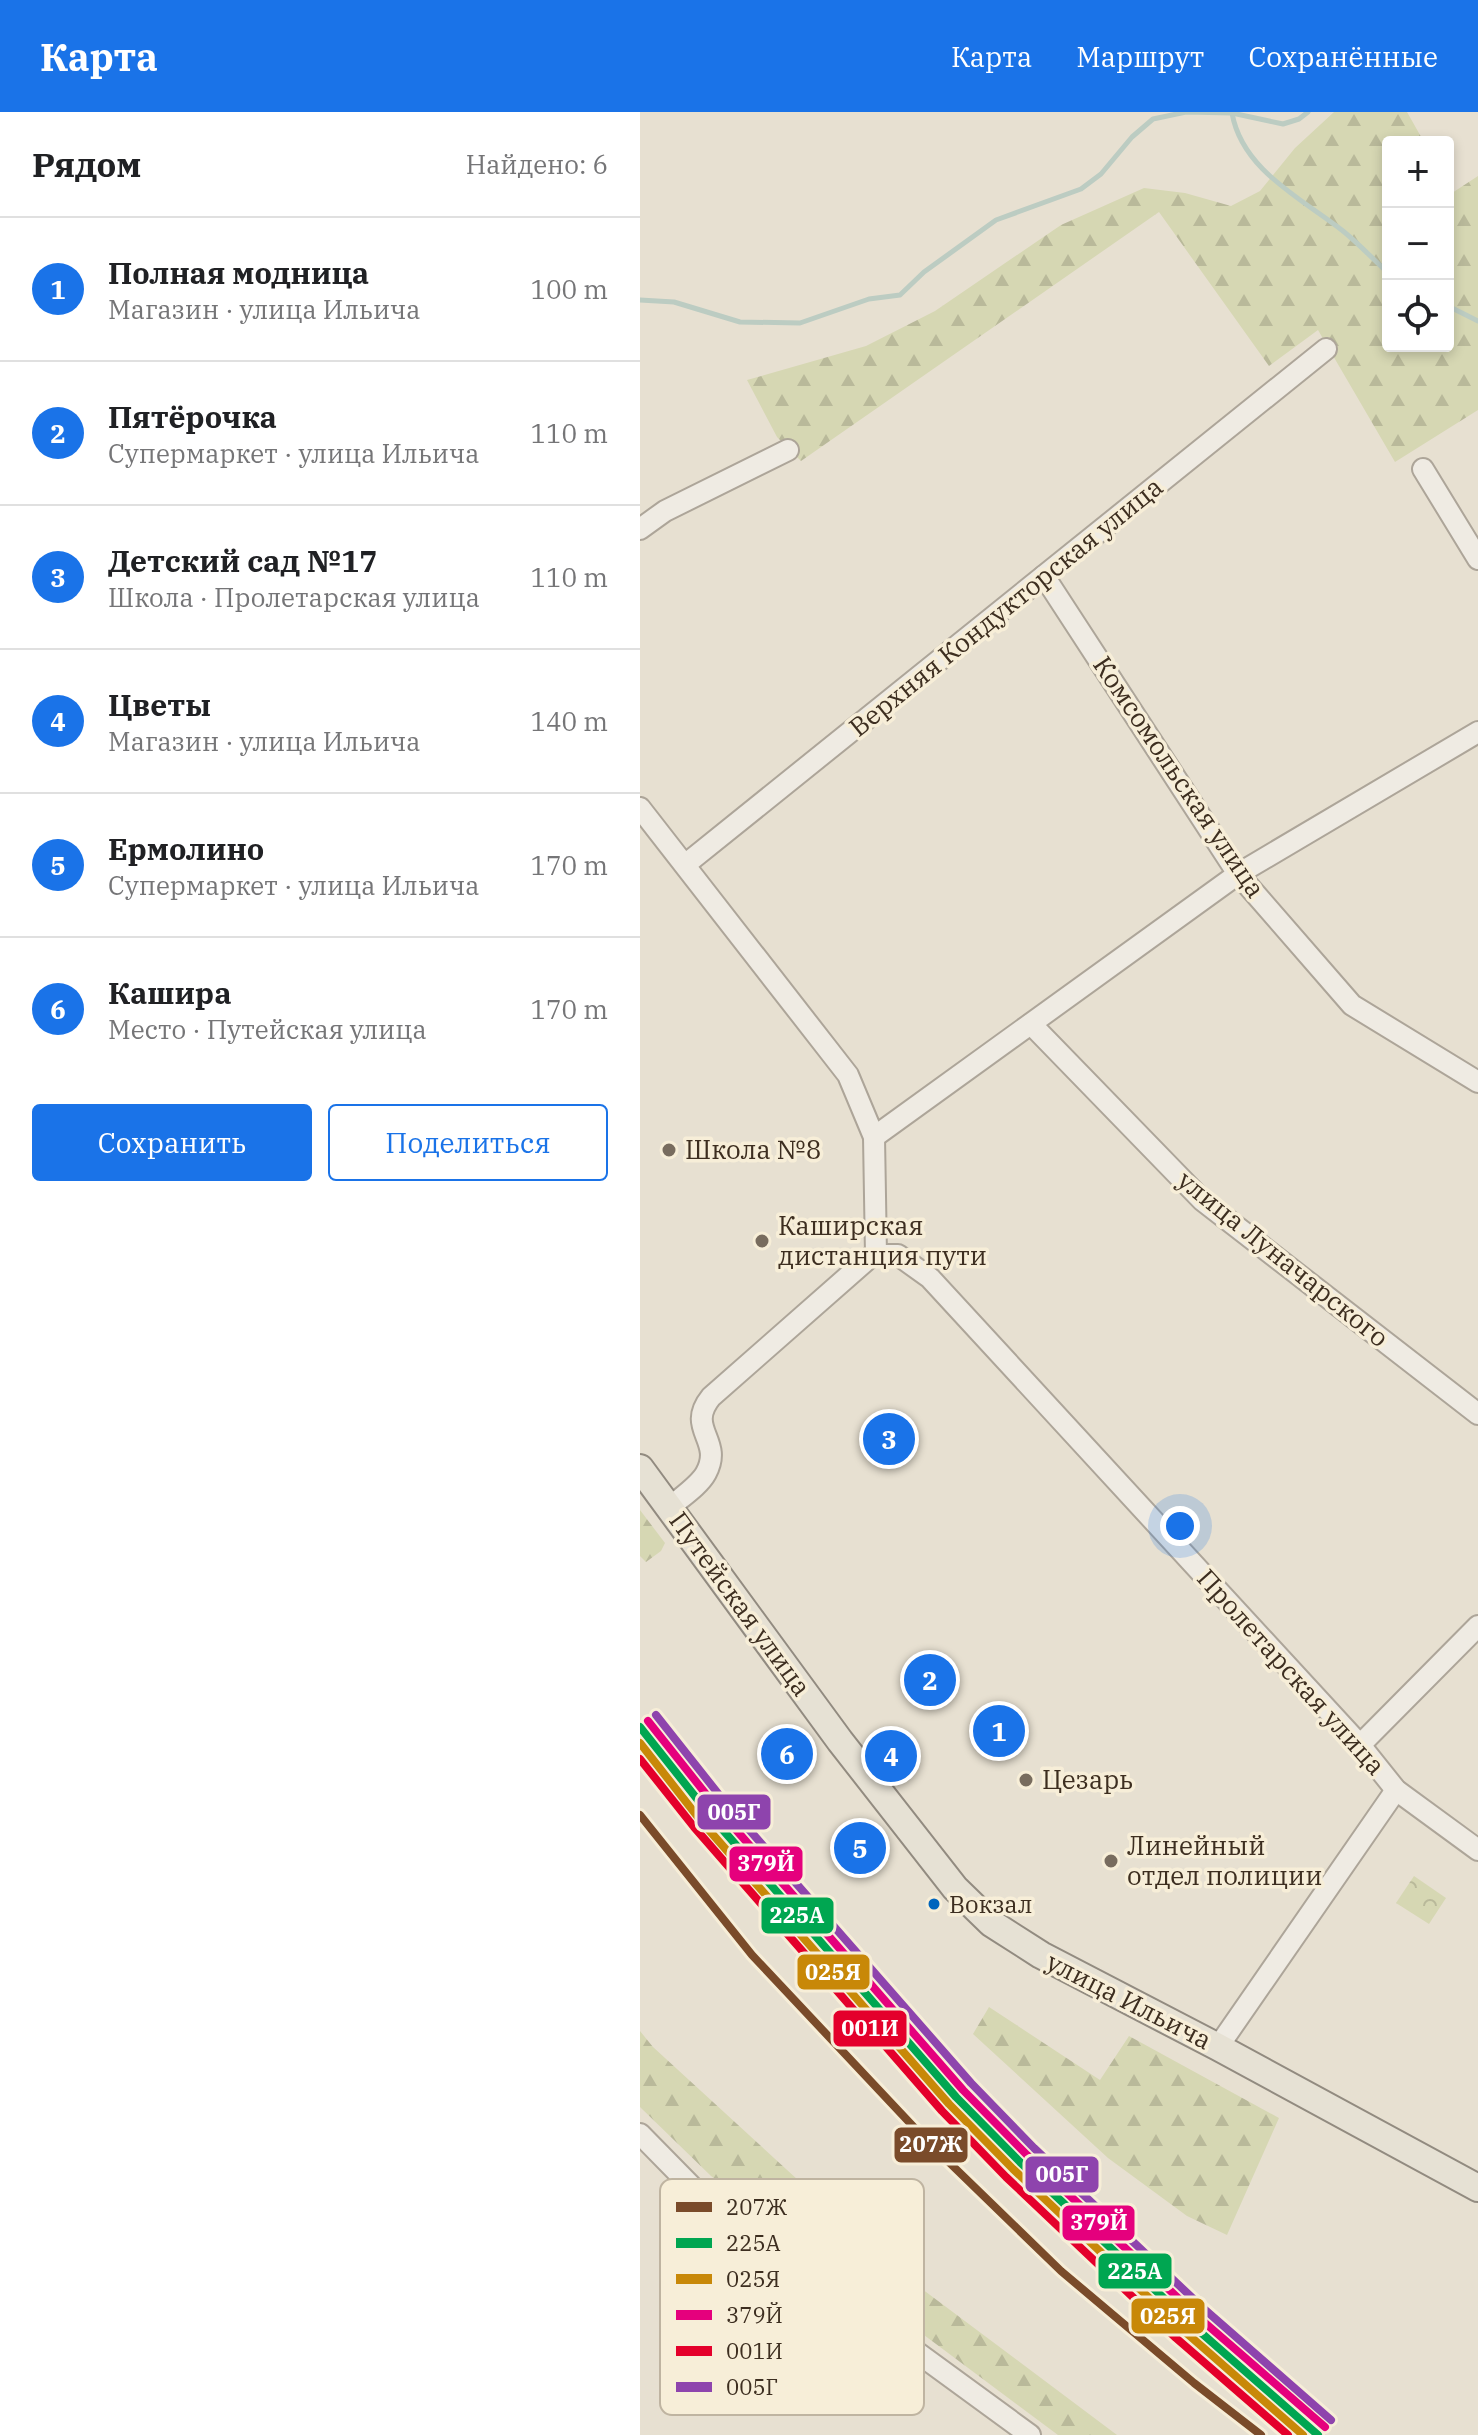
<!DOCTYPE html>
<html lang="ru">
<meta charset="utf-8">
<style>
:root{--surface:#fff;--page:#f2f2f2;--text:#202124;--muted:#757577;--line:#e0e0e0;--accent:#1a73e8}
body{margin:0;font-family:"IBM Plex Serif",serif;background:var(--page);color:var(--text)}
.controls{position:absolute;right:24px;top:24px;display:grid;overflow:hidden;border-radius:8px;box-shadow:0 4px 12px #0003}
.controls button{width:72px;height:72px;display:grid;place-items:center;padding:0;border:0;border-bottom:2px solid var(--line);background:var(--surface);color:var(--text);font:40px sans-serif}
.you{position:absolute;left:540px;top:1414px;width:28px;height:28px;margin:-20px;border:6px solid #fff;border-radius:50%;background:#1a73e8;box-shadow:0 0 0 12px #1a73e833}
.badge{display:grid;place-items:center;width:52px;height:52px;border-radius:50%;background:var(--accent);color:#fff;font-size:26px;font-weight:700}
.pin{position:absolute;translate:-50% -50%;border:4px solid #fff;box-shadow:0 2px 8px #0006}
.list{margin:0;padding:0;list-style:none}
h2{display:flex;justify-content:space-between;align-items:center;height:104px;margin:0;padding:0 32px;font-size:34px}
h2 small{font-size:26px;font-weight:400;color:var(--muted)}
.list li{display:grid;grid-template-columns:52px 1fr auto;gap:24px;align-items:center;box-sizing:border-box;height:144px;padding:0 32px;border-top:2px solid var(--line)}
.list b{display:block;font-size:30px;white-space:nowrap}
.list p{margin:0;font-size:26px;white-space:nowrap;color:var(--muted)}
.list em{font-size:26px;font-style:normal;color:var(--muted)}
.actions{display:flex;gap:16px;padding:24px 32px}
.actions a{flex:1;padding:18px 0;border:2px solid var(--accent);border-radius:8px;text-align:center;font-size:28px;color:var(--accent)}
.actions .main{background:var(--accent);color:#fff}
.icon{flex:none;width:44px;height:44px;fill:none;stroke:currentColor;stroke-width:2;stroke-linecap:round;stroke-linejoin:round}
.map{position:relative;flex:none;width:838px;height:2323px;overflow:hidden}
header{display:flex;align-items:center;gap:48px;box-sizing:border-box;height:112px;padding:0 40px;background:var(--accent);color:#fff}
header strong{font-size:38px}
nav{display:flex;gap:44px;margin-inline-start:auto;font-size:28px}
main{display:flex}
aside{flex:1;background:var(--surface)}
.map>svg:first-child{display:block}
.forest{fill:url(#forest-firs)}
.park{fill:url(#park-crowns)}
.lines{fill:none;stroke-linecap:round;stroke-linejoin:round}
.stream{stroke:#bcccc2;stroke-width:5}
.minor-casing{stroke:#ada599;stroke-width:24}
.major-casing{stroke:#928b80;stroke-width:30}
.minor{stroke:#efebe3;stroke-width:20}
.major{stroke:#e6e1d4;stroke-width:26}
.rail-1-casing{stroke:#f7eed8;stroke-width:14}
.rail-2-casing{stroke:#f7eed8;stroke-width:14}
.rail-3-casing{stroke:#f7eed8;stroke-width:14}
.rail-4-casing{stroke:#f7eed8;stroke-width:14}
.rail-5-casing{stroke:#f7eed8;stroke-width:14}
.rail-6-casing{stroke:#f7eed8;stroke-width:14}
.rail-1{stroke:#7a4b2a;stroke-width:8}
.rail-2{stroke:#00a651;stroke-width:8}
.rail-3{stroke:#c88808;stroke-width:8}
.rail-4{stroke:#e5007d;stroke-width:8}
.rail-5{stroke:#e4002b;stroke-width:8}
.rail-6{stroke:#8e44ad;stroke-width:8}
.poi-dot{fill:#786c5e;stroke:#f7eed8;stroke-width:3}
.bus-dot{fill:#0065bd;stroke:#f7eed8;stroke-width:3}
.labels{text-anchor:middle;stroke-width:7;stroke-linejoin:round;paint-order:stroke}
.bus-label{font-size:24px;fill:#3d2e20;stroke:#f7eed8;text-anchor:start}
.street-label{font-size:26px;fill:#3d2e20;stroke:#f7eed8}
.poi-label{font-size:26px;fill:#3d2e20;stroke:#f7eed8;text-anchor:start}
.key{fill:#f7eed8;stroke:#bfb4a1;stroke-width:2}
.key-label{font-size:22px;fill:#3d2e20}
.line-badge{stroke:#f7eed8;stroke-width:3}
.badge-label{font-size:22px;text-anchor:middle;font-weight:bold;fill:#fff}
</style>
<header>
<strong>Карта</strong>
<nav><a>Карта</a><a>Маршрут</a><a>Сохранённые</a></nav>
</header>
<main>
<aside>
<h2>Рядом<small>Найдено: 6</small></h2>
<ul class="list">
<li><span class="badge">1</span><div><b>Полная модница</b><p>Магазин · улица Ильича</p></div><em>100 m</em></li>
<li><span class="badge">2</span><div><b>Пятёрочка</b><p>Супермаркет · улица Ильича</p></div><em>110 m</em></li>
<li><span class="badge">3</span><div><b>Детский сад №17</b><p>Школа · Пролетарская улица</p></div><em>110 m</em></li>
<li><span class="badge">4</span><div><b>Цветы</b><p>Магазин · улица Ильича</p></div><em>140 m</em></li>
<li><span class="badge">5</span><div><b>Ермолино</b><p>Супермаркет · улица Ильича</p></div><em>170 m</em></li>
<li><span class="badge">6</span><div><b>Кашира</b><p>Место · Путейская улица</p></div><em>170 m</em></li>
</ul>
<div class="actions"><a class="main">Сохранить</a><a>Поделиться</a></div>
</aside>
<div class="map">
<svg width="838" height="2323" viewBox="0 0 838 2323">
<defs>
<pattern id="forest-firs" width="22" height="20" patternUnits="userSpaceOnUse" patternTransform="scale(2)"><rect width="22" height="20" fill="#d6d7b3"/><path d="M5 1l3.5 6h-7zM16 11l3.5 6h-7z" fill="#b9b99a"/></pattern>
<pattern id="park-crowns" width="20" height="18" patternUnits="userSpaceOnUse" patternTransform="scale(2)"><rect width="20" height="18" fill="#d6d7b3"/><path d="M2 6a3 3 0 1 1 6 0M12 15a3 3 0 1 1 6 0" fill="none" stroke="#b9b99a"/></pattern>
</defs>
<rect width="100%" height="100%" fill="#e7e0d1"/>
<!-- forest -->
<g class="forest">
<polygon points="694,0 767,0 784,30 748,30 748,234 808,234 808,74 812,81 838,64 838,298 755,350 678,218 629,254 519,100 161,349 137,325 107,268 226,234 295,199 421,113 504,76 545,81 591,94 620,79 655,36"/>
<polygon points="0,1398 25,1431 21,1439 6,1450 0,1444"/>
<polygon points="349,1895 460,1968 489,1924 639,2006 587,2123 547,2104 468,2046 333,1922"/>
<polygon points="0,1919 13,1935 254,2156 477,2323 418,2323 71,2064 0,1995"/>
</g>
<!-- park -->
<polygon class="park" points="774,1764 806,1786 789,1812 756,1791"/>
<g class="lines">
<!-- stream -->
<g class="stream">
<path d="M592 1C602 58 661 86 703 119 719 132 733 147 748 161"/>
<polyline points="0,188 34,190 100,210 160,211 229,187 260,183 284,160 356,108 441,77 461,62 492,25 513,7 546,0 592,1 643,12 659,7 668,0"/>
<polyline points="808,194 838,209"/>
</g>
<defs>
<g id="minor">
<polyline points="783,357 838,447"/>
<polyline points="0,417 25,399 148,338"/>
<polyline points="404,464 598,762 712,893 838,970"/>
<polyline points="0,696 208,963 234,1025 236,1143"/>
<polyline points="46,752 686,237"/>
<polyline points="391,912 562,1088 838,1302"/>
<polyline points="234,1025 598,762 838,620"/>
<polyline points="236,1143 258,1143 290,1166 720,1633 756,1678 838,1738"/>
<path d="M29 1396C40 1386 59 1374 66 1361 84 1328 45 1317 71 1285L229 1146 236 1143"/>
<polyline points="720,1633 838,1514"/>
<polyline points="578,1935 756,1678"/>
<polyline points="0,2022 56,2079 390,2323"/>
</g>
<polyline id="major" points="0,1356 200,1629 315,1776 351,1811 401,1843 578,1935 838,2076"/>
</defs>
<!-- minor casing -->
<use href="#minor" class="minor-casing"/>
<!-- major casing -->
<use href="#major" class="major-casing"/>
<!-- minor -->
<use href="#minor" class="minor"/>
<!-- major -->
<use href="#major" class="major"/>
<defs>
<polyline id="rail-1" points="0,1703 112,1843 285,2027 421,2159 554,2271 621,2323"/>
<polyline id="rail-2" points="0,1615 69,1702 316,1985 380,2050 550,2211 678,2323"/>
<polyline id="rail-3" points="0,1631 61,1709 309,1992 373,2057 543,2218 663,2323"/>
<polyline id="rail-4" points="8,1609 77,1696 323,1978 387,2043 557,2204 685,2315"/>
<polyline id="rail-5" points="0,1647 54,1715 302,1999 366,2065 536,2226 648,2323"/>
<polyline id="rail-6" points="16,1603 84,1689 331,1971 394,2036 563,2196 691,2308"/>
</defs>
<!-- rail-1 casing -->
<use href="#rail-1" class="rail-1-casing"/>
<!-- rail-2 casing -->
<use href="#rail-2" class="rail-2-casing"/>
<!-- rail-3 casing -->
<use href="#rail-3" class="rail-3-casing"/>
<!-- rail-4 casing -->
<use href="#rail-4" class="rail-4-casing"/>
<!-- rail-5 casing -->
<use href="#rail-5" class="rail-5-casing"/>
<!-- rail-6 casing -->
<use href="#rail-6" class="rail-6-casing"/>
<!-- rail-1 -->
<use href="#rail-1" class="rail-1"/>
<!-- rail-2 -->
<use href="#rail-2" class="rail-2"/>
<!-- rail-3 -->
<use href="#rail-3" class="rail-3"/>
<!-- rail-4 -->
<use href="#rail-4" class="rail-4"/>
<!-- rail-5 -->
<use href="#rail-5" class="rail-5"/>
<!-- rail-6 -->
<use href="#rail-6" class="rail-6"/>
</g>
<!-- markers -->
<g class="poi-dot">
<circle cx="29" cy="1038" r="8"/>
<circle cx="122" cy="1129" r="8"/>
<circle cx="386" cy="1668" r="8"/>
<circle cx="471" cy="1749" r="8"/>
</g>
<circle class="bus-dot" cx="294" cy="1792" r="7"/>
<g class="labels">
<!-- bus labels -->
<g class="bus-label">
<text x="309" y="1801">Вокзал</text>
</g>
<!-- street labels -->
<g class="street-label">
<text transform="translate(366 495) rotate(-39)" y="9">Верхняя Кондукторская улица</text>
<text transform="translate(539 665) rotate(56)" y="9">Комсомольская улица</text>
<text transform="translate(643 1147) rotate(39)" y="9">улица Луначарского</text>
<text transform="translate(100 1492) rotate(54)" y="9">Путейская улица</text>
<text transform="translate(651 1560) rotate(48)" y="9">Пролетарская улица</text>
<text transform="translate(489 1889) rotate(27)" y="9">улица Ильича</text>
</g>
<!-- poi labels -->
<g class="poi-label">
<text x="45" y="1047">Школа №8</text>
<text x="138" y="1123">Каширская<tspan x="138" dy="30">дистанция пути</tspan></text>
<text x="402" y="1677">Цезарь</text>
<text x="487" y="1743">Линейный<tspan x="487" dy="30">отдел полиции</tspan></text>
</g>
</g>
<!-- legend -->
<rect x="20" y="2067" width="264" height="236" rx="12" class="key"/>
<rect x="36" y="2090" width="36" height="10" fill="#7a4b2a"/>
<rect x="36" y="2126" width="36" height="10" fill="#00a651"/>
<rect x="36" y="2162" width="36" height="10" fill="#c88808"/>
<rect x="36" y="2198" width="36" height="10" fill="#e5007d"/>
<rect x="36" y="2234" width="36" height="10" fill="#e4002b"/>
<rect x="36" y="2270" width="36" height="10" fill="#8e44ad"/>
<g class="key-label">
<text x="86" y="2103">207Ж</text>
<text x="86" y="2139">225А</text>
<text x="86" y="2175">025Я</text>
<text x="86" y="2211">379Й</text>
<text x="86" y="2247">001И</text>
<text x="86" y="2283">005Г</text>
</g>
<g class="line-badge">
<rect x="56" y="1681" width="76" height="38" rx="8" fill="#8e44ad"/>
<rect x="88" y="1733" width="76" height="38" rx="8" fill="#e5007d"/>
<rect x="120" y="1784" width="75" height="39" rx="8" fill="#00a651"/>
<rect x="156" y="1841" width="75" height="38" rx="8" fill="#c88808"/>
<rect x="192" y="1897" width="76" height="39" rx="8" fill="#e4002b"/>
<rect x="253" y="2014" width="76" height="38" rx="8" fill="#7a4b2a"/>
<rect x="384" y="2043" width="76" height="39" rx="8" fill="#8e44ad"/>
<rect x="421" y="2092" width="75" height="38" rx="8" fill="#e5007d"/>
<rect x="457" y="2140" width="76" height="38" rx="8" fill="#00a651"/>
<rect x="490" y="2185" width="76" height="38" rx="8" fill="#c88808"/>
</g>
<g class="badge-label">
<text x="94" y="1708">005Г</text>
<text x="126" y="1759">379Й</text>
<text x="157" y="1811">225А</text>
<text x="193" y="1868">025Я</text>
<text x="230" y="1924">001И</text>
<text x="291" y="2040">207Ж</text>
<text x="422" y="2070">005Г</text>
<text x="459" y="2118">379Й</text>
<text x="495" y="2167">225А</text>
<text x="528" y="2212">025Я</text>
</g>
</svg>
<div class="controls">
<button>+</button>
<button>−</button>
<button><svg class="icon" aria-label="locate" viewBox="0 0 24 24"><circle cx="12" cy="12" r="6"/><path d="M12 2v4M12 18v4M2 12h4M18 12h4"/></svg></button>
</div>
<div class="you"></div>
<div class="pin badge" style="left:359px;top:1619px">1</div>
<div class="pin badge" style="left:290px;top:1568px">2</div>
<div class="pin badge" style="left:249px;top:1327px">3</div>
<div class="pin badge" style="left:251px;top:1644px">4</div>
<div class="pin badge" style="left:220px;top:1736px">5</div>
<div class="pin badge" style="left:147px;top:1642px">6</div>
</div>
</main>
